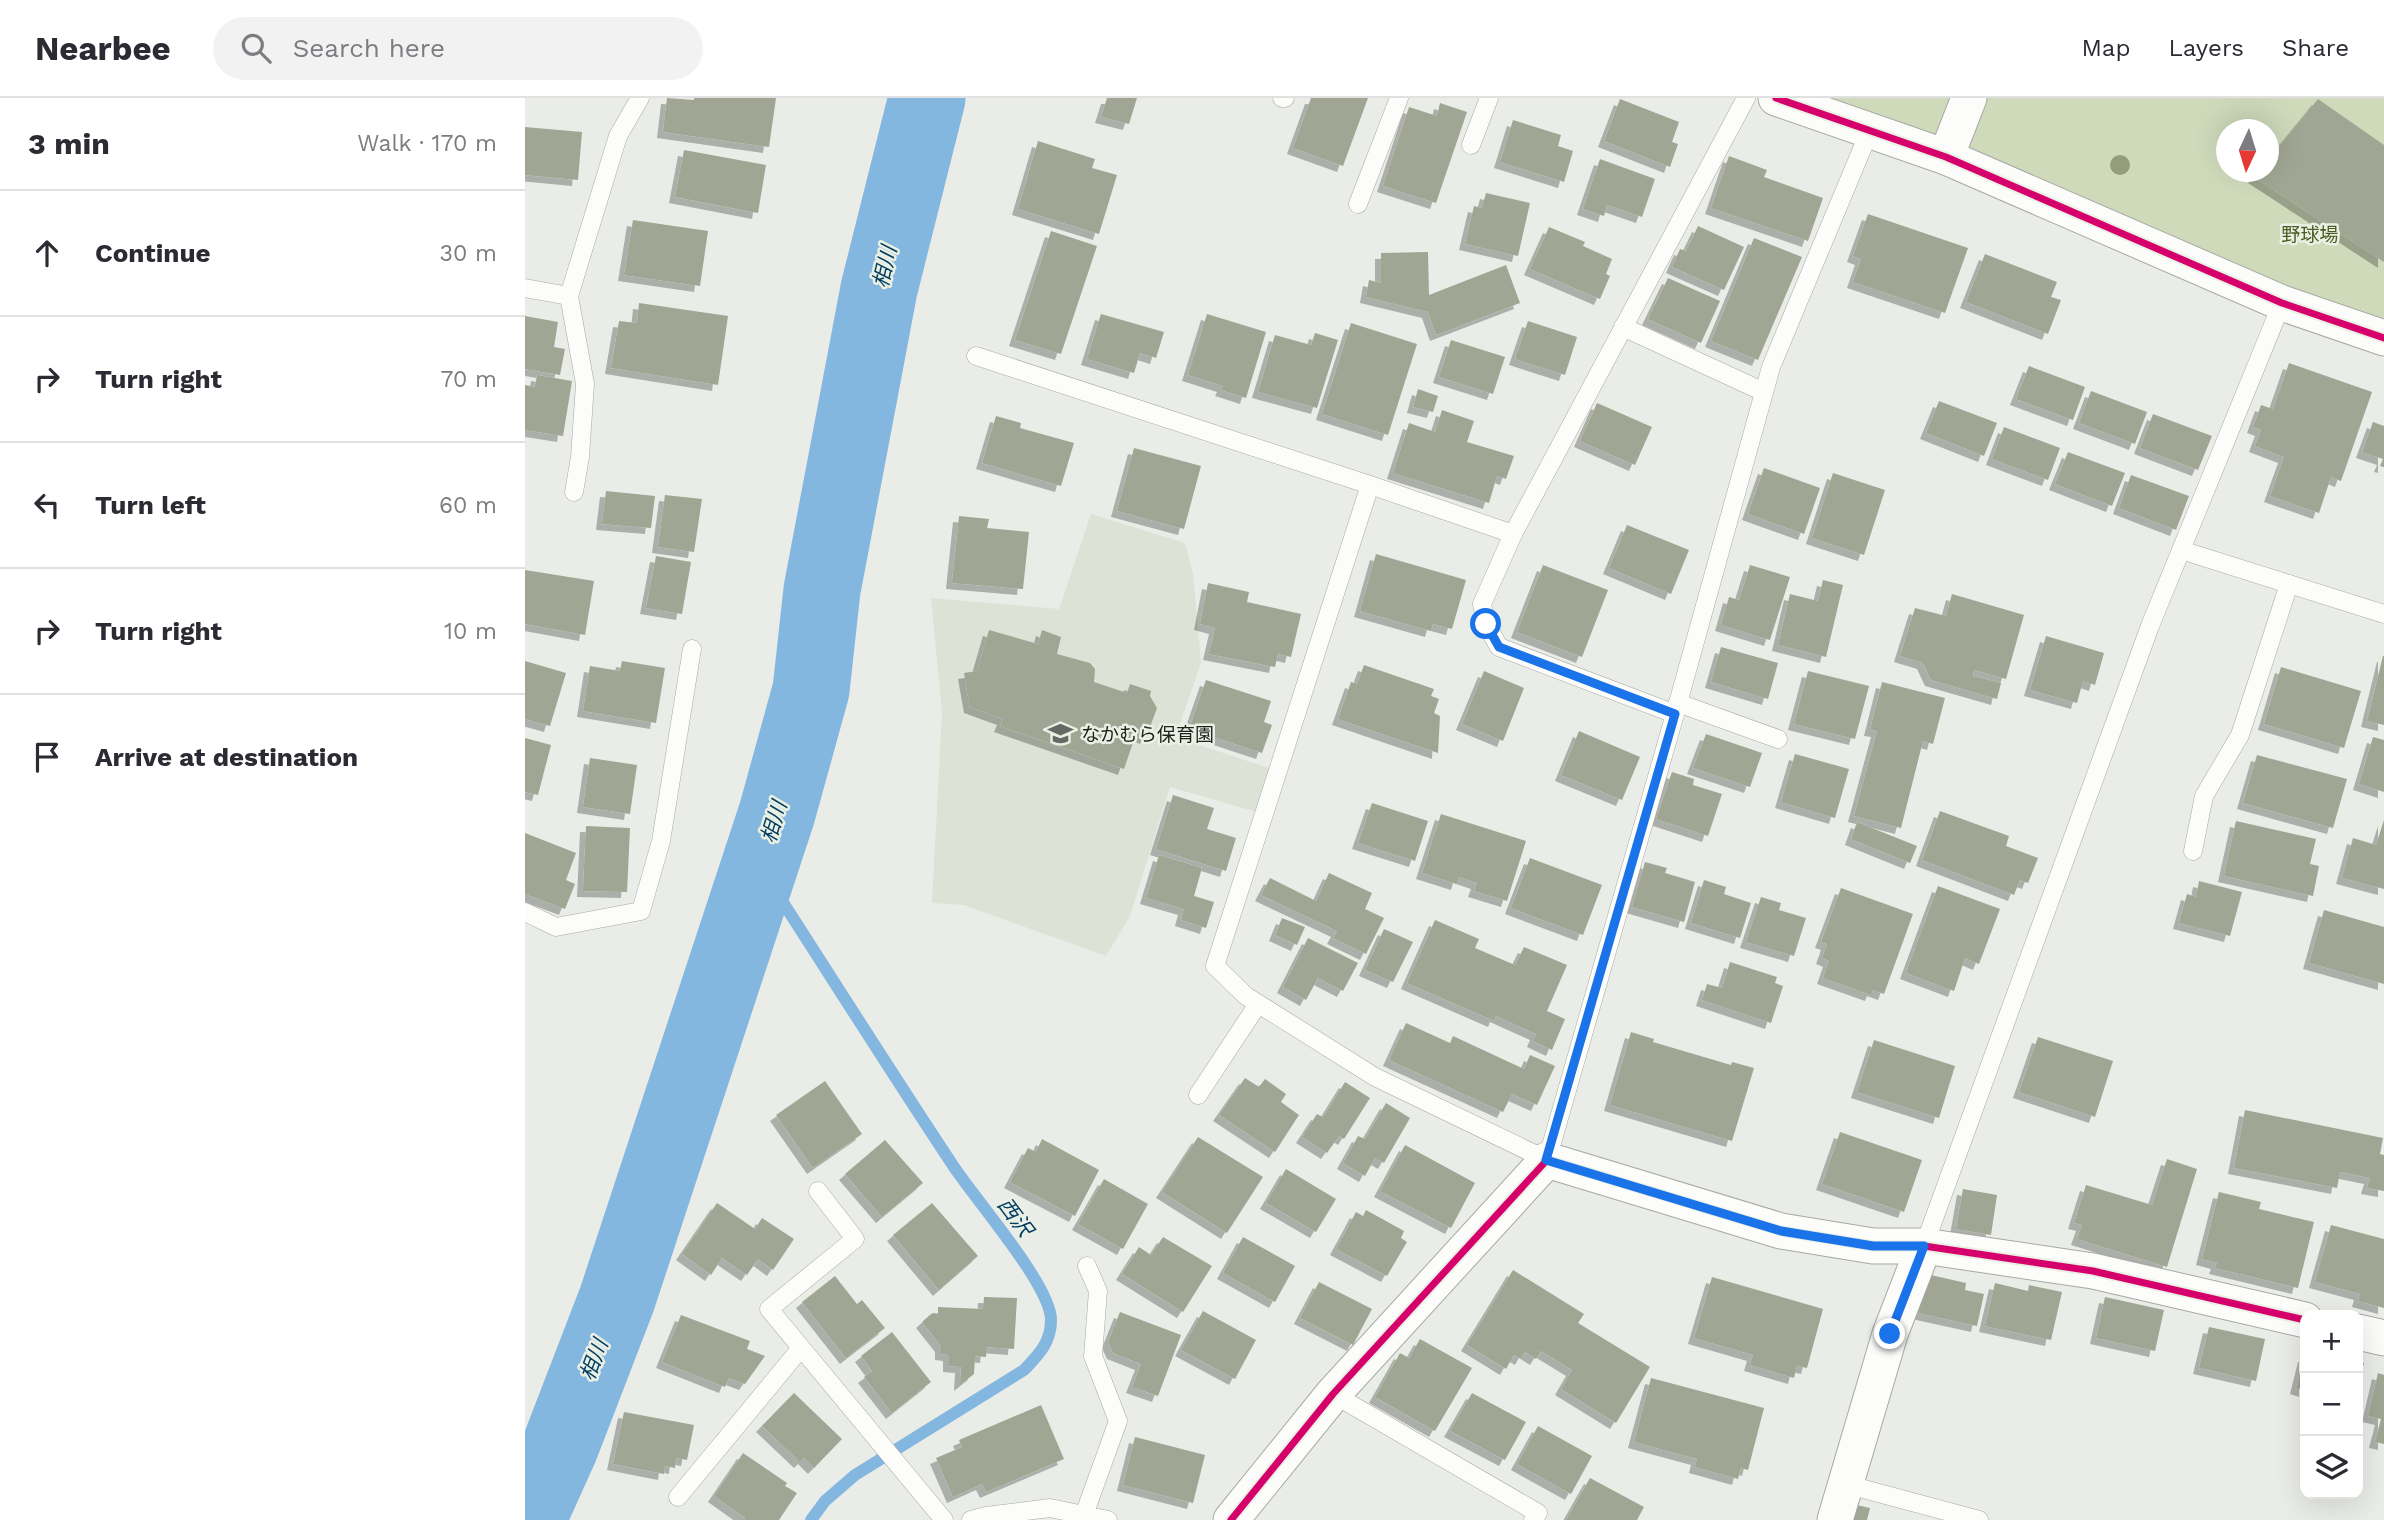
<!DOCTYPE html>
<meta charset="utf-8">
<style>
:root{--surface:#fff;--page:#f2f2f3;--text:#2b2b33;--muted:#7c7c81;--line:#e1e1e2}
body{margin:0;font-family:"Work Sans","Noto Sans JP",sans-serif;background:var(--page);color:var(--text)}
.controls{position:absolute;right:21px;bottom:21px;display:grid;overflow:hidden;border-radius:14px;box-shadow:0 7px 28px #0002}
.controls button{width:63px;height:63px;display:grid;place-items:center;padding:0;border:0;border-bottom:2px solid var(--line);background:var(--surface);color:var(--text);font:35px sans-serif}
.compass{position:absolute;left:1691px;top:21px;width:63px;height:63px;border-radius:50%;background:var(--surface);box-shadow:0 7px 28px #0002;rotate:184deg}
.stop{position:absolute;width:21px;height:21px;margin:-16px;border:5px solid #1a73e8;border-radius:50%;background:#fff}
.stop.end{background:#1a73e8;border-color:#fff;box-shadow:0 2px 7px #0008}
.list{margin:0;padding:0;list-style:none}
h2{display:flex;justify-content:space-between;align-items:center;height:91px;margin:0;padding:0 28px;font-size:30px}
h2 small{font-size:23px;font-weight:400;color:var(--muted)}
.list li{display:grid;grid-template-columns:46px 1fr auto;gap:21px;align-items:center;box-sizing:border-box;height:126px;padding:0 28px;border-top:2px solid var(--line)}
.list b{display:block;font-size:26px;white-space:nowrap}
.list em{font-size:23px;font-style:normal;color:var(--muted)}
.icon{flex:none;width:38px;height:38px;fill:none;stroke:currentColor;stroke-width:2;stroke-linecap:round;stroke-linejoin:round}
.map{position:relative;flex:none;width:1859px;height:1422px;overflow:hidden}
header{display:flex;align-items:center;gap:42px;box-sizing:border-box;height:98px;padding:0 35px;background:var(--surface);border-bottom:2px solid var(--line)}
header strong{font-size:33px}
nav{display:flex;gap:38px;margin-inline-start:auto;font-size:24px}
.search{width:490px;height:63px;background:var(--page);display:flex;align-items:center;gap:18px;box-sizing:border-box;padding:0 24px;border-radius:38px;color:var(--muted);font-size:26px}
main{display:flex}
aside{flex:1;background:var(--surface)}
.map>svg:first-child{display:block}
.built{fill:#dce2d5}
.green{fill:#cfdabb;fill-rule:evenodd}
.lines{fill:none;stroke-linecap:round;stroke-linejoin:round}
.stream{stroke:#84b7df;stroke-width:12}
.river{stroke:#84b7df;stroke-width:77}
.building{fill:#a0a693;filter:url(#shadow)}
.service-casing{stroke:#a7a9a4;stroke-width:19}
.minor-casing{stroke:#a7a9a4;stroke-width:37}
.service{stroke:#fcfcfb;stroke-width:18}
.minor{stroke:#fcfcfb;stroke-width:35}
.cycleway-casing{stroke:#ebf0e4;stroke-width:11}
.cycleway{stroke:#d6006c;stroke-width:7}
.tree{fill:#939d7a}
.route{stroke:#1a73e8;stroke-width:9}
.labels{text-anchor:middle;stroke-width:5;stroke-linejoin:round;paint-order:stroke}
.park-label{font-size:19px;fill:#4b5c21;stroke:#ebf0e4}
.poi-label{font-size:19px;fill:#1f211c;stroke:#ebf0e4;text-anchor:start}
.water-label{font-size:21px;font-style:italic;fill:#033e64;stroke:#ebf0e4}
</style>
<header>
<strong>Nearbee</strong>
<div class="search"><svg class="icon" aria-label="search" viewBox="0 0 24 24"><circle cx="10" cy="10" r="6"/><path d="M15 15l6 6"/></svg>Search here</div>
<nav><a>Map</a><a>Layers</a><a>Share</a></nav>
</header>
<main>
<aside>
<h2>3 min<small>Walk · 170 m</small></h2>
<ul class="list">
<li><svg class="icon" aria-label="ahead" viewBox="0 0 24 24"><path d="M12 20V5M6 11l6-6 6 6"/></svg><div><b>Continue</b></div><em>30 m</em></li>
<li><svg class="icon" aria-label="right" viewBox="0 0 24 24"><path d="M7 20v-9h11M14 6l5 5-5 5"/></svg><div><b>Turn right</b></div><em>70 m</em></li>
<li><svg class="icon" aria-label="left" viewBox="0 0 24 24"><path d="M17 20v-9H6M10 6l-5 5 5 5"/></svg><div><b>Turn left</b></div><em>60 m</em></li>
<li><svg class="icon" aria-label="right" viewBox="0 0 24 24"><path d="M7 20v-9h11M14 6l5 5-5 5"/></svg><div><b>Turn right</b></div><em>10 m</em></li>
<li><svg class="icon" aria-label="arrive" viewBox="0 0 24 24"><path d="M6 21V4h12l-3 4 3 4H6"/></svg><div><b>Arrive at destination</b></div></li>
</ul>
</aside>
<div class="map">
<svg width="1859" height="1422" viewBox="0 0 1859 1422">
<defs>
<filter id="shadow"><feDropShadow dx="-6" dy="6" stdDeviation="0" flood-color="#0004"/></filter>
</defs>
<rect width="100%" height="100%" fill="#eaede7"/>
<!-- built -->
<polygon class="built" points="566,416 660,445 668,475 676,565 653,631 659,642 753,673 739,716 645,689 605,818 581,858 439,807 407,805 417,614 406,500 534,511"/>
<!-- green -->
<path class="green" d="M1251 0H1859V240ZM1702 32H1744V74H1702Z"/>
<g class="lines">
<!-- stream -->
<path class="stream" d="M230 783 259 806C315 893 370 980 427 1066 448 1099 526 1187 526 1222 526 1245 513 1257 499 1272L330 1377 300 1403 286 1422"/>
<!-- river -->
<polyline class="river" points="2,1422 35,1349 92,1201 252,715 286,592 297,492 354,191 402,0"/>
</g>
<!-- building -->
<g class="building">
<polygon points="142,0 169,2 169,0 251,0 244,49 138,34"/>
<polygon points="582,0 612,0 604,26 576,19"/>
<polygon points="786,0 843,0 818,68 768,50"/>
<polygon points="1095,1 1154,24 1147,44 1153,46 1145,69 1079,43"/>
<polygon points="1793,1 1859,47 1859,164 1729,79 1734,74 1744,74 1744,61"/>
<polygon points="915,5 942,14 911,105 858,88 884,9 912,18"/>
<polygon points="988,22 1036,37 1033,48 1048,53 1039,84 975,64"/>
<polygon points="0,29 57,34 53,82 0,77"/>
<polygon points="513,43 570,61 567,70 592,77 574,136 493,111"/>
<polygon points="159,52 241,67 233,115 150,99"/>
<polygon points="1204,58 1242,72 1239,79 1298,100 1283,143 1186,110"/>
<polygon points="1075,61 1130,81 1117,119 1082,107 1079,118 1058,111"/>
<polygon points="961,95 1005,105 993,158 940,146 949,108 957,110"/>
<polygon points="1343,116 1443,150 1420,215 1328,184 1336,161 1328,158"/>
<polygon points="108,122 183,133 175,188 99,177"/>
<polygon points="1173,128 1219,149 1199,192 1147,169 1155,151 1161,153"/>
<polygon points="1024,129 1060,144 1058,148 1087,161 1081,176 1085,178 1075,201 1005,171"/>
<polygon points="526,133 572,148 536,256 490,242"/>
<polygon points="1229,140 1277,159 1233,262 1186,243"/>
<polygon points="903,154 904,197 981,167 995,205 911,237 903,214 841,199 844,182 856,185 856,155"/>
<polygon points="1460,156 1532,184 1526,199 1536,202 1523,236 1441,204"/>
<polygon points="1143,180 1195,203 1176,245 1123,221"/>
<polygon points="114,205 203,218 193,287 86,270 94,223 112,225"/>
<polygon points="576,216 639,234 631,260 615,255 609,275 562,261"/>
<polygon points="682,216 741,234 721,300 696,292 698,288 663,277"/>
<polygon points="0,218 33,224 29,249 40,251 35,277 0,271"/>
<polygon points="1003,223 1052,239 1040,277 990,261"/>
<polygon points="826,225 892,246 863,337 797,316"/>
<polygon points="790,235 813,242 792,310 733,294 750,237 786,247"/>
<polygon points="926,242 980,259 968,296 914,279"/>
<polygon points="1764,265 1847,294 1816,383 1806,379 1794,415 1745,398 1759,359 1730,348 1736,332 1728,329 1736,307 1748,311"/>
<polygon points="1504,268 1560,289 1548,322 1491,301"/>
<polygon points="12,277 47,283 38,338 0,332 0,287 10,289"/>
<polygon points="893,291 913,298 908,314 888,309"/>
<polygon points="1566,293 1622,314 1610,346 1554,325"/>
<polygon points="1414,303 1472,325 1459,358 1401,335"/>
<polygon points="1072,305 1127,329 1110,367 1055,343"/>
<polygon points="917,312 949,323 942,344 989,358 981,381 972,378 964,405 868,375 884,325 910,334"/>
<polygon points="1628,316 1687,338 1673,372 1615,350"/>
<polygon points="471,318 496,325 495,330 549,345 536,388 457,365"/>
<polygon points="1848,324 1859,328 1859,369 1855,368 1858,361 1837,354"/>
<polygon points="1479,329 1535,350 1523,382 1467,361"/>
<polygon points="609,350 676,368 659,431 592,413"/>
<polygon points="1543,354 1600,375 1587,408 1530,386"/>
<polygon points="1239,370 1295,390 1279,436 1223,416"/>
<polygon points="1308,375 1360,392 1339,457 1287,440"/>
<polygon points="1606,377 1664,398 1651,432 1594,410"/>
<polygon points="81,393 130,398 126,430 77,426"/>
<polygon points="140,397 177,401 169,454 133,449"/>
<polygon points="434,418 464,421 462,430 504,434 498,491 427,485"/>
<polygon points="1102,427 1164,452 1146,496 1084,470"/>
<polygon points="851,456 941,482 927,531 908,526 906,533 835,513"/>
<polygon points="131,458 166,464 157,516 121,510"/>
<polygon points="1018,467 1083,492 1057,559 992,534"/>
<polygon points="1225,467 1265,479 1245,542 1196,527 1204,499 1214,502"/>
<polygon points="0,472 69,483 60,537 0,526"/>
<polygon points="1298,482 1318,487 1301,559 1253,547 1265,496 1293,503"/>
<polygon points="683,485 724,494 722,504 776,516 766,559 753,556 750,569 684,556 690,530 675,526"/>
<polygon points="1427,496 1499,517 1481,581 1449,572 1448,578 1476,585 1472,601 1406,582 1398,565 1375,558 1390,510 1421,518"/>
<polygon points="464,532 513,546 517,532 536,539 532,556 565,565 570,571 569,584 602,595 605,586 626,593 625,598 632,610 621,640 611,636 599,671 475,628 478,621 445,609 439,575 452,573"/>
<polygon points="1521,538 1579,555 1570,587 1558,583 1552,605 1505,592"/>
<polygon points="1196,549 1253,565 1243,601 1186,584"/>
<polygon points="1858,558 1859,558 1859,627 1842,623"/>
<polygon points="0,563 41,575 25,628 0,621"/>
<polygon points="97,563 140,570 131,625 58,613 65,568 95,573"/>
<polygon points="839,567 909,591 906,598 914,601 909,615 915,618 913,655 813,621 826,584 832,586"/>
<polygon points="1756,569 1836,593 1819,650 1739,626"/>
<polygon points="959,573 999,590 978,643 937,626"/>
<polygon points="1283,573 1344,588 1330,641 1269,626"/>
<polygon points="681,582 746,603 739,624 747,627 737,655 664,631"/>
<polygon points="1357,584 1420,600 1408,646 1398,643 1376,730 1329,718 1352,633 1345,632"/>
<polygon points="1054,633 1115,659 1097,702 1036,677"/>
<polygon points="1181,636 1237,655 1225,689 1168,670"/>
<polygon points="1848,639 1859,642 1859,694 1834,686"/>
<polygon points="0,640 26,647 13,697 0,694"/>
<polygon points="1270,656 1324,671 1310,720 1256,704"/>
<polygon points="1732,657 1822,681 1808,730 1718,705"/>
<polygon points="65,660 112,667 105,716 58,709"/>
<polygon points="1147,674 1169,681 1168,687 1197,696 1183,738 1131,721"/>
<polygon points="648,697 689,710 682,731 711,740 701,773 631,751"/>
<polygon points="847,705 903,723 890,763 833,745"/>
<polygon points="1415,713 1484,738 1481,748 1513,760 1503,785 1495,782 1489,797 1397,762"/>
<polygon points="916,716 1001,743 982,803 949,793 952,785 934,779 932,786 897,775"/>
<polygon points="1859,722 1859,791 1817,780 1828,740 1851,747"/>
<polygon points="1711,723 1791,741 1785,766 1794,768 1788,798 1699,778"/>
<polygon points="1332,724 1392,748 1385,765 1326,741"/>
<polygon points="61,728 105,730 102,794 58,793"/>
<polygon points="0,735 51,755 41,782 50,786 40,811 0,796"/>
<polygon points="634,757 677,770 669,798 689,804 681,830 656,822 659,811 621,800"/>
<polygon points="1005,760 1077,787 1058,837 986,810"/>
<polygon points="1120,764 1142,770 1140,775 1170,784 1159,824 1107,809"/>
<polygon points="804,775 847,795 840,811 859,820 841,856 808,840 812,833 736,797 745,780 791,803"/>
<polygon points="1179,782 1201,789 1199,796 1226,805 1215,840 1166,825"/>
<polygon points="1674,783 1717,794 1705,838 1654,825 1662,796 1671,799"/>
<polygon points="1413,788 1475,811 1454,866 1440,860 1429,893 1381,875"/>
<polygon points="1316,790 1388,816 1359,896 1348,892 1346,897 1298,880 1304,863 1297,860 1302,846 1296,844"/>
<polygon points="1236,799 1256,805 1254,812 1281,820 1269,858 1221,844"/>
<polygon points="1799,812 1859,829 1859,886 1784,865"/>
<polygon points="757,820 780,829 772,847 750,837"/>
<polygon points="910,822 954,841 950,850 990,867 999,849 1042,867 1022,913 1040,921 1027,952 1008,943 1011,936 971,918 969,923 882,885"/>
<polygon points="859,831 888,844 868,884 840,872"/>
<polygon points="783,840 833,865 818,893 793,880 781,902 758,889"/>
<polygon points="1205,864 1252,879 1250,885 1258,888 1246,925 1177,902 1182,886 1197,890"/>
<polygon points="881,925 925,945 928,938 999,971 1005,957 1030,968 1012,1007 987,996 978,1014 864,962"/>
<polygon points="1106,934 1129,941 1128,944 1206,967 1207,964 1229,970 1207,1043 1085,1007"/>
<polygon points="1513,939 1588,963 1570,1019 1494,994"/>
<polygon points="1349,942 1430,968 1414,1020 1332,994"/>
<polygon points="720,980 734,989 740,981 761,996 756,1004 774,1017 750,1054 694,1017"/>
<polygon points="300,983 337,1036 288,1070 251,1017"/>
<polygon points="820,984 845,1000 819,1041 814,1038 802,1055 777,1039 792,1016 798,1019"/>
<polygon points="861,1005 885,1020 859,1065 850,1060 840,1078 818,1065 833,1038 840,1041"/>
<polygon points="1720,1012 1858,1040 1855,1056 1859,1057 1859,1093 1842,1090 1845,1080 1815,1074 1812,1090 1709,1070"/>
<polygon points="1315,1034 1397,1062 1379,1114 1297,1086"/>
<polygon points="673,1039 738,1079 702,1135 637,1094"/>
<polygon points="517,1041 574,1072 550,1118 485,1084 503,1050 511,1054"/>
<polygon points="360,1042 398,1085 357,1119 320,1076"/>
<polygon points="880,1047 950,1085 926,1130 855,1093"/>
<polygon points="1642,1061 1672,1071 1642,1169 1552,1141 1557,1127 1549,1125 1561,1087 1627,1107"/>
<polygon points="761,1071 811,1101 791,1134 741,1105"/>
<polygon points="579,1081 623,1106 598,1151 553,1126"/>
<polygon points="1438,1091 1472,1097 1466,1137 1431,1131"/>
<polygon points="1694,1094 1736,1104 1734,1111 1789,1124 1773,1190 1690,1170 1692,1165 1677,1161"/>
<polygon points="192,1105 230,1131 237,1120 269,1141 248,1172 233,1161 222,1177 197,1160 186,1177 157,1156"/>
<polygon points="407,1105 453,1158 414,1192 368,1137"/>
<polygon points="841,1112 879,1133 876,1140 882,1144 862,1178 811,1151 831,1114 838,1118"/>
<polygon points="1806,1127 1859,1141 1859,1210 1833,1203 1835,1196 1790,1184"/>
<polygon points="638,1139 687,1168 658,1214 597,1176 614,1149 626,1157"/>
<polygon points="718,1139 770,1168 750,1204 698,1175"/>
<polygon points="988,1172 1059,1216 1053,1225 1125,1269 1091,1325 1036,1291 1047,1272 1016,1253 1011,1261 1000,1254 996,1261 989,1257 981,1271 942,1247"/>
<polygon points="1397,1175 1441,1185 1440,1192 1459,1196 1452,1228 1388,1214"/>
<polygon points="310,1178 332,1206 337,1202 360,1230 321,1260 277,1204"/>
<polygon points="1187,1179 1298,1211 1282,1270 1272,1268 1269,1280 1225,1267 1228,1257 1169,1240"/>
<polygon points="794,1184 847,1211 828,1247 775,1220"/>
<polygon points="1470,1185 1503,1193 1504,1187 1537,1194 1526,1242 1460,1228"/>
<polygon points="459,1199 492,1200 489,1251 462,1249 461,1259 450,1258 449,1276 435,1287 436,1269 424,1268 424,1257 416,1256 416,1248 397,1224 406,1216 413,1216 413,1209 458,1211"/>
<polygon points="1580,1199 1639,1212 1630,1253 1571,1240"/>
<polygon points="678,1213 731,1242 710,1281 656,1252"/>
<polygon points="595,1214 656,1237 633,1298 607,1289 616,1266 588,1255 583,1244"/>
<polygon points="156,1217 225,1243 222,1251 240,1258 220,1286 204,1280 200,1289 137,1264"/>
<polygon points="1684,1229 1740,1241 1731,1283 1674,1270"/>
<polygon points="367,1234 406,1284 367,1315 339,1279 347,1273 336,1258"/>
<polygon points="895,1241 947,1270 910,1333 850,1299 875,1255 884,1260"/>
<polygon points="1779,1258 1780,1258 1780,1293 1771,1290"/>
<polygon points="1833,1264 1839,1265 1834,1287 1833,1287"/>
<polygon points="1853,1275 1859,1277 1859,1346 1850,1344 1856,1321 1843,1318"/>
<polygon points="1126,1280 1239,1310 1223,1372 1216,1370 1213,1381 1170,1369 1172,1361 1109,1344"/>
<polygon points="269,1295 317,1341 289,1370 279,1360 275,1364 237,1328"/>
<polygon points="947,1295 1001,1324 980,1362 925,1333"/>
<polygon points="516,1307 539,1361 461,1394 457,1386 428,1399 411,1360 437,1349 434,1342"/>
<polygon points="99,1314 169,1327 162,1362 151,1360 150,1370 140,1368 139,1376 88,1366"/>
<polygon points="1013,1328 1067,1358 1046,1396 992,1366"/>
<polygon points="610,1339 680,1357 668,1405 598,1387"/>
<polygon points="218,1355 262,1385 260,1388 272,1395 254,1422 219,1422 220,1420 189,1398"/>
<polygon points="1065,1380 1119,1409 1112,1422 1041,1422"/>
<polygon points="1327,1406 1345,1410 1342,1422 1323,1422"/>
</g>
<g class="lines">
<defs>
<g id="service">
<polyline points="757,0 760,0"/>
<polyline points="946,47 964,0"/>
<polyline points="833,106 874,0"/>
<polyline points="0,190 44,198 93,38 115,0"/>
<polyline points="44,198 60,286 55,359 49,394"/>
<polyline points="1098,229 1239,294"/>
<polyline points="451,258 845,387"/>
<polyline points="988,436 845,387 690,868 721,898 850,979 1022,1062 1150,616 1246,269 1345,32"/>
<polyline points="1656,452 1859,516"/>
<polyline points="1153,605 1253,641"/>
<polyline points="1150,616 974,549 961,526 957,506 988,436 1221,0"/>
<polyline points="1668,753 1679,698 1715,637 1764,486"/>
<polyline points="0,814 31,829 116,813 136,743 167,551"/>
<polyline points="673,997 733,906"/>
<polyline points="293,1093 330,1141 244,1211 419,1422"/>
<polyline points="1399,1148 1625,528 1757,205"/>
<polyline points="808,1296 1013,1415 1008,1422"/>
<polyline points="1320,1386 1454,1422"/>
<polyline points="153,1399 276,1250"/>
<polyline points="559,1417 593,1323 568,1258 573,1193 562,1168"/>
<polyline points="446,1422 461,1418 525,1410 583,1422"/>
</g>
<g id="minor">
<polyline points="1251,0 1421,59 1757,205 1859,240"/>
<polyline points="1421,59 1444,0"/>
<polyline points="1833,1234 1859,1240"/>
<polyline points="706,1422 808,1296 1022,1062 1256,1133 1348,1148 1399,1148 1568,1173 1780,1222"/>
<polyline points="1310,1422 1365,1236 1399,1148"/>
</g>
</defs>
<!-- service casing -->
<use href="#service" class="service-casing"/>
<!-- minor casing -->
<use href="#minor" class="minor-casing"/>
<!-- service -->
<use href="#service" class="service"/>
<!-- minor -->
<use href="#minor" class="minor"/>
<defs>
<g id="cycleway">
<polyline points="1251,0 1421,59 1757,205 1859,240"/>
<polyline points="706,1422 808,1296 1022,1062 1256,1133 1348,1148 1399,1148 1568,1173 1780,1222"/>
</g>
</defs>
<!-- cycleway casing -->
<use href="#cycleway" class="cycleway-casing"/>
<!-- cycleway -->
<use href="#cycleway" class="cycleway"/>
</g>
<!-- trees -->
<circle class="tree" cx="1595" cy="67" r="10"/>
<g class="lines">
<!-- route -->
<polyline class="route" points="961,526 974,549 1150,616 1021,1062 1256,1133 1348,1148 1399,1148 1365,1236"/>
</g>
<!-- icons -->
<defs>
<symbol id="school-bare" viewBox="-9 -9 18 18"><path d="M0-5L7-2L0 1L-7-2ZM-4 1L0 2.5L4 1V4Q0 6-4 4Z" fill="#666863" stroke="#ebf0e4" stroke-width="2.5" paint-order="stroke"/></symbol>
</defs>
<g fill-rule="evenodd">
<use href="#school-bare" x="518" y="618" width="35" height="35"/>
</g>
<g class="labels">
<!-- park labels -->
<g class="park-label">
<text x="1785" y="143">野球場</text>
</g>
<!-- poi labels -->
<g class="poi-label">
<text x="556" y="643">なかむら保育園</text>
</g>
<!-- water labels -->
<g class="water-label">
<text transform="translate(360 169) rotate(-77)" y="7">相川</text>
<text transform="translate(249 724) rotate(-73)" y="7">相川</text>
<text transform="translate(490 1119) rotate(53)" y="7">西沢</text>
<text transform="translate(69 1262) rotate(-69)" y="7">相川</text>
</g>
</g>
</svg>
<div class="controls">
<button>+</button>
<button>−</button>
<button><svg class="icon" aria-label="layers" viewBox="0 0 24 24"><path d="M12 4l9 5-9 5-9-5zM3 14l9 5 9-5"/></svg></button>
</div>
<svg class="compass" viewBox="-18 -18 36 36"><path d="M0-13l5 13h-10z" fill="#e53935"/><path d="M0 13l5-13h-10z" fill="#7c7c81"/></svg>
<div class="stop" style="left:961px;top:526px"></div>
<div class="stop end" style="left:1365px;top:1236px"></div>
</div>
</main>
